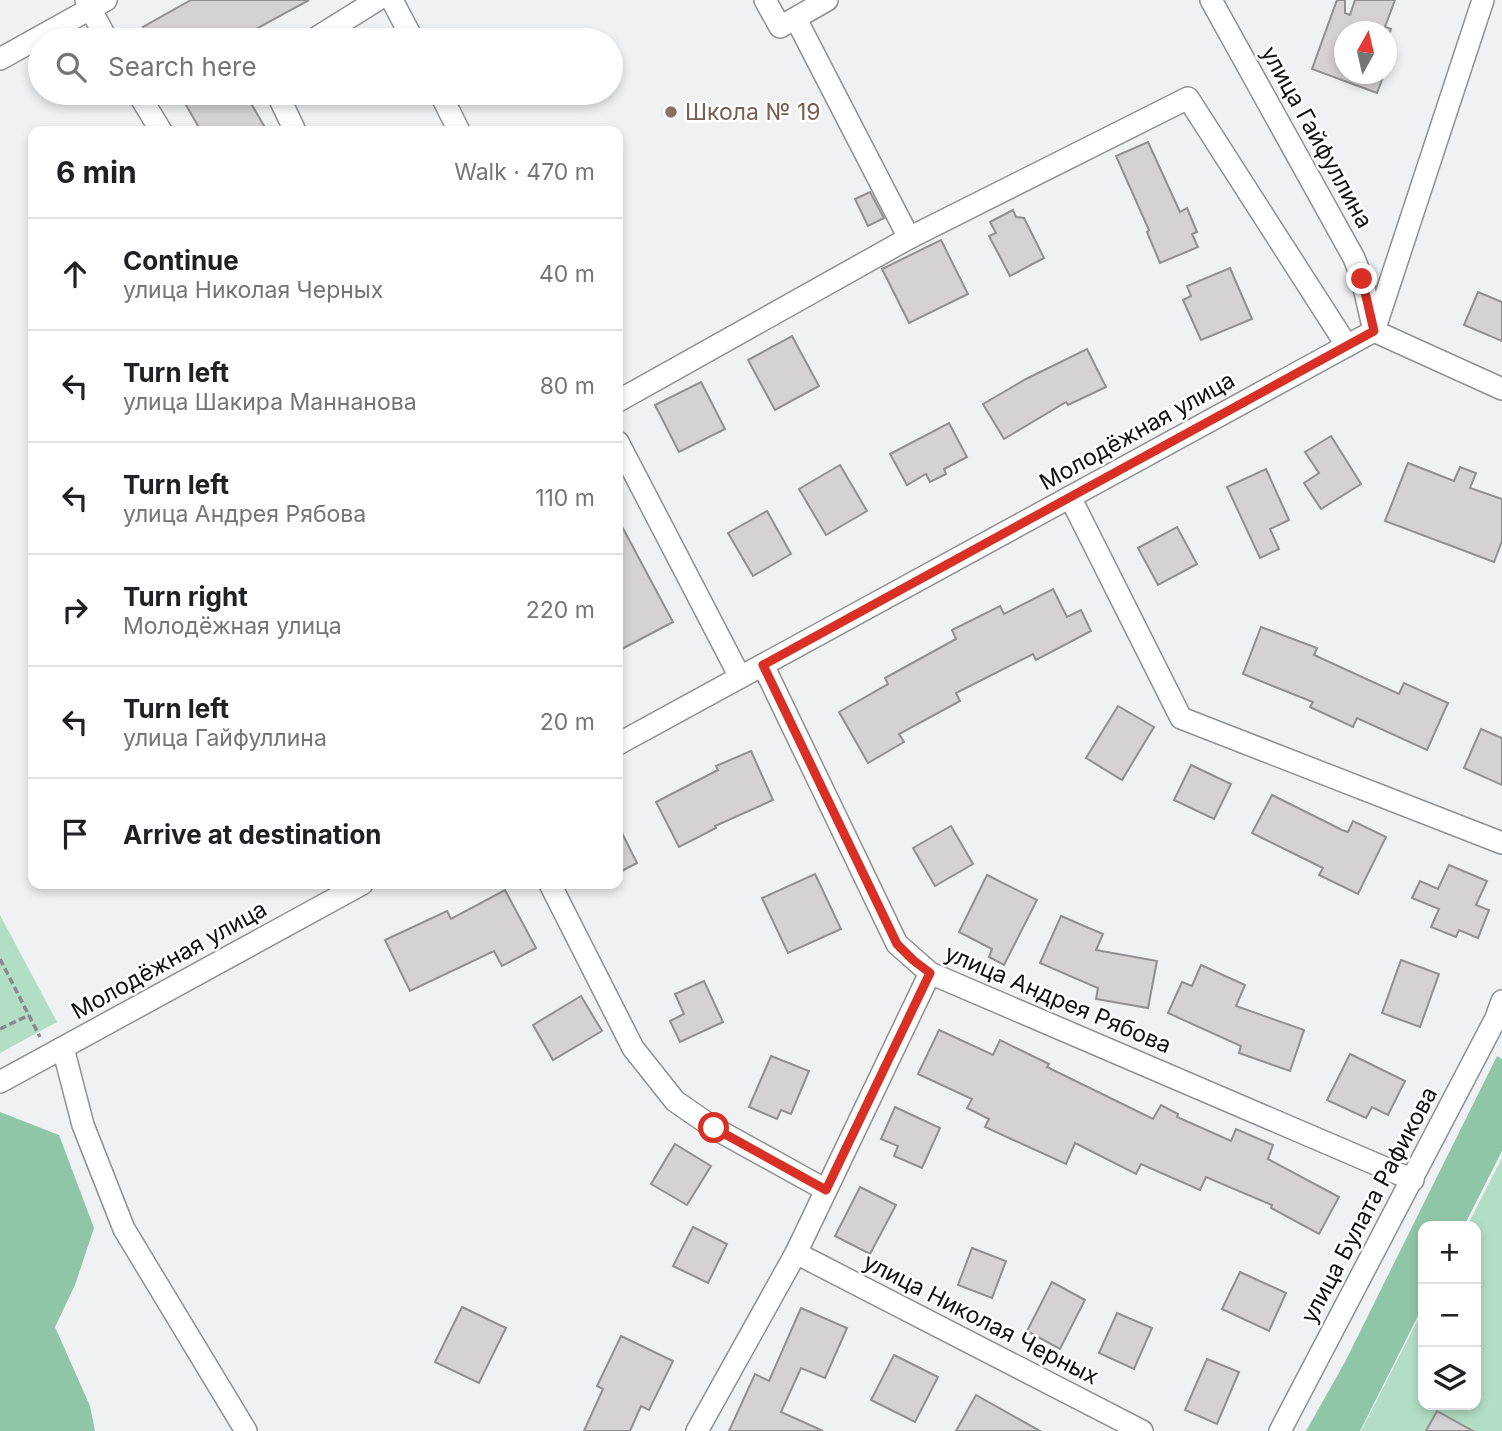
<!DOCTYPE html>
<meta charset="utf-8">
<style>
:root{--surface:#fff;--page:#f6f6f6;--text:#202124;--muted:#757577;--line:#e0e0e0}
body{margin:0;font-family:Inter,sans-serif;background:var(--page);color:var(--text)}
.controls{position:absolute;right:21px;bottom:21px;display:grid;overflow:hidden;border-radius:14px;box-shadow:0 4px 10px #0003}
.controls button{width:63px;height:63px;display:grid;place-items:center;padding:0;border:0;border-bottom:2px solid var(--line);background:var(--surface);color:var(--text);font:35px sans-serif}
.compass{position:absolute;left:1334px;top:21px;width:63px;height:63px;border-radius:50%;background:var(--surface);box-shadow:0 4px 10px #0003;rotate:8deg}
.stop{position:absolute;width:21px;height:21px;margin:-16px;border:5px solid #d93025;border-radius:50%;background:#fff}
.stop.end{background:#d93025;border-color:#fff;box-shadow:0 2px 7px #0008}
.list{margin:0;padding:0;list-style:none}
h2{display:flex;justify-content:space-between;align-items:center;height:91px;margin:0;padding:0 28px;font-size:30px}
h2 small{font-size:23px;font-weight:400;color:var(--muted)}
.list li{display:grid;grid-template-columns:46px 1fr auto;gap:21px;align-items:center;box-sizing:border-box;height:112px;padding:0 28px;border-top:2px solid var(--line)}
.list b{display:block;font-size:26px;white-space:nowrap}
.list p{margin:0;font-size:23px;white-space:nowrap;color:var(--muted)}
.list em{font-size:23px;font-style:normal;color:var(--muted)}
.icon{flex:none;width:38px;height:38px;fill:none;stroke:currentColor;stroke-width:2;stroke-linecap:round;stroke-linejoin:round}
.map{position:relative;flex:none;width:1502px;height:1431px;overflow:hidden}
.search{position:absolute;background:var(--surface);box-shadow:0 4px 10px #0003;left:28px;top:28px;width:595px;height:77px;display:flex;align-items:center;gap:18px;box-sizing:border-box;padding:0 24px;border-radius:38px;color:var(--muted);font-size:26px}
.panel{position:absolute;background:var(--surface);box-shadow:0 4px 10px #0003;left:28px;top:126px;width:595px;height:763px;border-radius:14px}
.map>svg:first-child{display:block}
.green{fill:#b2dec5}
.forest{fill:#90c6a8}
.building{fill:#d5d2d4;stroke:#918f90;stroke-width:2}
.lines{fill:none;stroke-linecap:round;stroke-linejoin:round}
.minor-casing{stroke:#8e9092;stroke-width:24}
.path{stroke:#888a8b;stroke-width:3.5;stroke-dasharray:7 3.5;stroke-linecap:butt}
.minor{stroke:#fff;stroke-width:21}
.route{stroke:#d93025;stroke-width:9}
.education-dot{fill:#8d6e63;stroke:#fff;stroke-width:2.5}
.labels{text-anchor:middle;stroke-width:5;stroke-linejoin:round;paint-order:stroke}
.education-label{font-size:23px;fill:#785e54;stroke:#fff;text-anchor:start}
.street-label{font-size:23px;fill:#111212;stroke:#fff}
</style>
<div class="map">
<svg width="1502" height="1431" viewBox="0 0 1502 1431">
<rect width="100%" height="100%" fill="#eff1f3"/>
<!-- green -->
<g class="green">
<polygon points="0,915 57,1022 0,1053"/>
<polygon points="1502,1158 1502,1431 1361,1431 1423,1310 1423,1405 1476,1405 1476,1226 1467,1226"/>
</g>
<!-- forest -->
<g class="forest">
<polygon points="1497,1056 1502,1059 1502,1151 1464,1226 1423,1226 1423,1306 1360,1431 1306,1431 1345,1362"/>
<polygon points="0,1112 59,1135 94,1228 75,1285 55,1327 90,1406 95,1431 0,1431"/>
</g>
<!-- building -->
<g class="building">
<polygon points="191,0 309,0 236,40 150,40 143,27"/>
<polygon points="1337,0 1345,0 1345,13 1350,15 1355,0 1395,0 1385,27 1391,29 1390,32 1345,32 1345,74 1384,74 1377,93 1312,69"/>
<polygon points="179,93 245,93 267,131 201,131"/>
<polygon points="1148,142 1180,212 1187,208 1197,232 1192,234 1198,247 1160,263 1147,232 1149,230 1116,156"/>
<polygon points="870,192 884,218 868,226 855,199"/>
<polygon points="1013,210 1016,217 1024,218 1044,258 1010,276 989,236 996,233 990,222"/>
<polygon points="941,240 968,294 909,323 882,269"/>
<polygon points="1230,268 1252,319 1201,340 1183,300 1191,296 1187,286"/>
<polygon points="1478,292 1502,302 1502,341 1464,325"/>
<polygon points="792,336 819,386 775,410 748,360"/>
<polygon points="1087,349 1106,387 1068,405 1066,402 1004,439 983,404 1026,379"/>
<polygon points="701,382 725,429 679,452 655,405"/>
<polygon points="949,423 967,457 944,469 946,474 930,482 926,474 907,485 890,454"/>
<polygon points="1331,436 1361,484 1321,509 1304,483 1319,473 1305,452"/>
<polygon points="1408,463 1454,481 1460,467 1476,473 1470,488 1502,499 1502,541 1494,562 1385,521"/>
<polygon points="840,465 867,511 826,535 799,489"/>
<polygon points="1266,469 1289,520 1270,529 1279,549 1260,558 1227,487"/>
<polygon points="767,511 791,554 753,576 728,533"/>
<polygon points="618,519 673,622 618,651"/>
<polygon points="1177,527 1197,564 1158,585 1138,548"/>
<polygon points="1053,589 1067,617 1081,610 1091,631 1036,660 1033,654 956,693 960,701 899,734 904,742 868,763 839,712 888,684 885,678 956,639 952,630 1000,606 1004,614"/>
<polygon points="1261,627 1317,648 1314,655 1399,694 1404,683 1448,703 1427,750 1357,718 1353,727 1310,707 1313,702 1243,674"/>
<polygon points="1118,706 1154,727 1122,780 1086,758"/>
<polygon points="1481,729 1502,738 1502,785 1464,768"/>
<polygon points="751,751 773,800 715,826 716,828 679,847 656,802 718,770 716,766"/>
<polygon points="1191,765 1231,784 1214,819 1174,800"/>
<polygon points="1272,795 1342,830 1348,832 1353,821 1386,837 1358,894 1319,875 1323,868 1252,833"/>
<polygon points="618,825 637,863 618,873"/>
<polygon points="951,826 973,864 935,886 913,848"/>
<polygon points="1449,865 1487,881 1476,905 1489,910 1478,938 1459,930 1456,937 1431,927 1439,909 1412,898 1420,881 1438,889"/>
<polygon points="815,874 841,929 788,953 762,898"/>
<polygon points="987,875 1037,900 1004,965 989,957 992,949 959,932"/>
<polygon points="505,890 536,948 502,966 494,951 410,991 385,940 447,911 451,919"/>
<polygon points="1061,916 1103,934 1096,950 1157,961 1148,1008 1096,999 1098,988 1040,963"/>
<polygon points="1401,960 1439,974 1420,1027 1382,1013"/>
<polygon points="1201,965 1245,985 1236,1006 1304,1030 1290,1071 1239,1053 1241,1046 1168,1013 1182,982 1192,986"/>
<polygon points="704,981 723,1022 680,1042 670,1021 684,1014 675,994"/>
<polygon points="581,996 602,1031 553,1060 533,1025"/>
<polygon points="939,1030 993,1055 1000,1040 1049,1064 1047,1067 1153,1119 1161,1105 1178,1114 1177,1117 1231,1141 1236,1129 1273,1145 1268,1159 1339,1197 1319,1234 1271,1208 1272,1205 1206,1177 1200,1190 1141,1164 1136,1174 1075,1143 1066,1164 985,1127 989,1119 967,1108 972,1099 918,1074"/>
<polygon points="1350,1054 1405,1081 1388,1115 1372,1107 1366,1118 1327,1100"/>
<polygon points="771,1056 809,1071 791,1114 781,1110 777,1119 749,1107"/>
<polygon points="895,1107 940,1128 922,1168 894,1156 898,1146 881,1139"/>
<polygon points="675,1144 711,1166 687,1205 651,1184"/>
<polygon points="860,1187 896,1205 870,1254 835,1236"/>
<polygon points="693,1227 727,1244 708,1283 673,1266"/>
<polygon points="972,1248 1006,1261 992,1298 958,1285"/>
<polygon points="1240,1272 1286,1293 1269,1331 1222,1309"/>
<polygon points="1052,1282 1085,1300 1060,1349 1027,1331"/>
<polygon points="462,1307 506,1328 479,1383 435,1362"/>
<polygon points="801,1308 847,1328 825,1378 801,1368 781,1412 823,1431 729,1431 755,1374 769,1381"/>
<polygon points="1117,1313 1152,1328 1134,1369 1099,1353"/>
<polygon points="621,1336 673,1361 649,1410 641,1406 630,1431 584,1431 603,1389 597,1386"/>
<polygon points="894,1355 938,1377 915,1422 871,1400"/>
<polygon points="1207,1359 1239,1372 1217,1424 1185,1410"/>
<polygon points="976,1395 1040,1431 956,1431"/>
<polygon points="1437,1411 1473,1431 1426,1431"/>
</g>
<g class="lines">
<defs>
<g id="minor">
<polyline points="86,0 107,40"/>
<polyline points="392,0 413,40"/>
<polyline points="765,0 780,27 827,0"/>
<polyline points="1211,0 1354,258 1362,279 1374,331 1502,389"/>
<polyline points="796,19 909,238"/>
<polyline points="313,40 377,0"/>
<polyline points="0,59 106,0"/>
<polyline points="138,93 161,131"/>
<polyline points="277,93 295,131"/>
<polyline points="440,93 459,131"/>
<polyline points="618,401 909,238 1188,98 1347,346"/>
<polyline points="618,442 740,677"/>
<polyline points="1070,497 1181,718 1502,843"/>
<polyline points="763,665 897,944 930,973 1413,1180"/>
<polyline points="618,744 1374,331 1483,0"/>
<polyline points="550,884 633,1048 675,1101 714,1128 826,1190"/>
<polyline points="63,1048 83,1125 124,1229 246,1431"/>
<polyline points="0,1082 362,884"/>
<polyline points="796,1253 1142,1431"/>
<polyline points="697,1431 796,1253 930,973"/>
<polyline points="1280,1431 1496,1018 1502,1001"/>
</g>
</defs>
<!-- minor casing -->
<use href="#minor" class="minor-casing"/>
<!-- path -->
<g class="path">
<polyline points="0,959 40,1037"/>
<polyline points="0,1029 29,1015"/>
</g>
<!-- minor -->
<use href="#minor" class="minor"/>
</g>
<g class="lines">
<!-- route -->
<polyline class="route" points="714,1128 826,1190 930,973 913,960 897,944 763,665 1374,331 1362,279"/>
</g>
<!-- markers -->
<circle class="education-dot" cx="671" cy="112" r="7"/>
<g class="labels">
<!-- education labels -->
<g class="education-label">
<text x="685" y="120">Школа № 19</text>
</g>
<!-- street labels -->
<g class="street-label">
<text transform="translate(1317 137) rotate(61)" y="8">улица Гайфуллина</text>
<text transform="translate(1137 431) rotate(-29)" y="8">Молодёжная улица</text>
<text transform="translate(169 960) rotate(-29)" y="8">Молодёжная улица</text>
<text transform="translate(1058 999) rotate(23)" y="8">улица Андрея Рябова</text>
<text transform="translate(1369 1205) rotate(-62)" y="8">улица Булата Рафикова</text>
<text transform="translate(981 1319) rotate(27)" y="8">улица Николая Черных</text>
</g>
</g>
</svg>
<div class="controls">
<button>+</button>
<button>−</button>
<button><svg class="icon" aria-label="layers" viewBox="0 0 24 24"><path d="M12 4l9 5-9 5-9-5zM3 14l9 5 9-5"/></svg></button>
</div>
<svg class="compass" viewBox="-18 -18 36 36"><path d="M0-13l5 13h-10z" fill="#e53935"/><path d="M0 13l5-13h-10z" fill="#757577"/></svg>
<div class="stop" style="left:714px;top:1128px"></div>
<div class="stop end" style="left:1362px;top:279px"></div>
<div class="search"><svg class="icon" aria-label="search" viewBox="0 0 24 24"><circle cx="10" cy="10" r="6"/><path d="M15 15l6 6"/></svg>Search here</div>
<section class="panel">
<h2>6 min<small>Walk · 470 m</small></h2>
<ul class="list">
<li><svg class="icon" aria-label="ahead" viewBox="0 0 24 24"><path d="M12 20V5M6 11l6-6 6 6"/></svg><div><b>Continue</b><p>улица Николая Черных</p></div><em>40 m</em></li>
<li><svg class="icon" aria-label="left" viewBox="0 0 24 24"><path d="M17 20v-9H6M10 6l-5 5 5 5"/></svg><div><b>Turn left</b><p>улица Шакира Маннанова</p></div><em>80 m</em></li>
<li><svg class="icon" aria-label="left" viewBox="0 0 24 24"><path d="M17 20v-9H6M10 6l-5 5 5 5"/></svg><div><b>Turn left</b><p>улица Андрея Рябова</p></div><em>110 m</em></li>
<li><svg class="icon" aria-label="right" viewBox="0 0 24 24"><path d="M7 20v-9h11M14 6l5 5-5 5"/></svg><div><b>Turn right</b><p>Молодёжная улица</p></div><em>220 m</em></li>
<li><svg class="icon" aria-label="left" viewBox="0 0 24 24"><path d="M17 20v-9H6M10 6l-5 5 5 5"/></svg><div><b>Turn left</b><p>улица Гайфуллина</p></div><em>20 m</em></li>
<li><svg class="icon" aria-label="arrive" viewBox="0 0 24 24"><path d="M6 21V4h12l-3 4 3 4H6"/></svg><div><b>Arrive at destination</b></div></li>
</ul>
</section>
</div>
